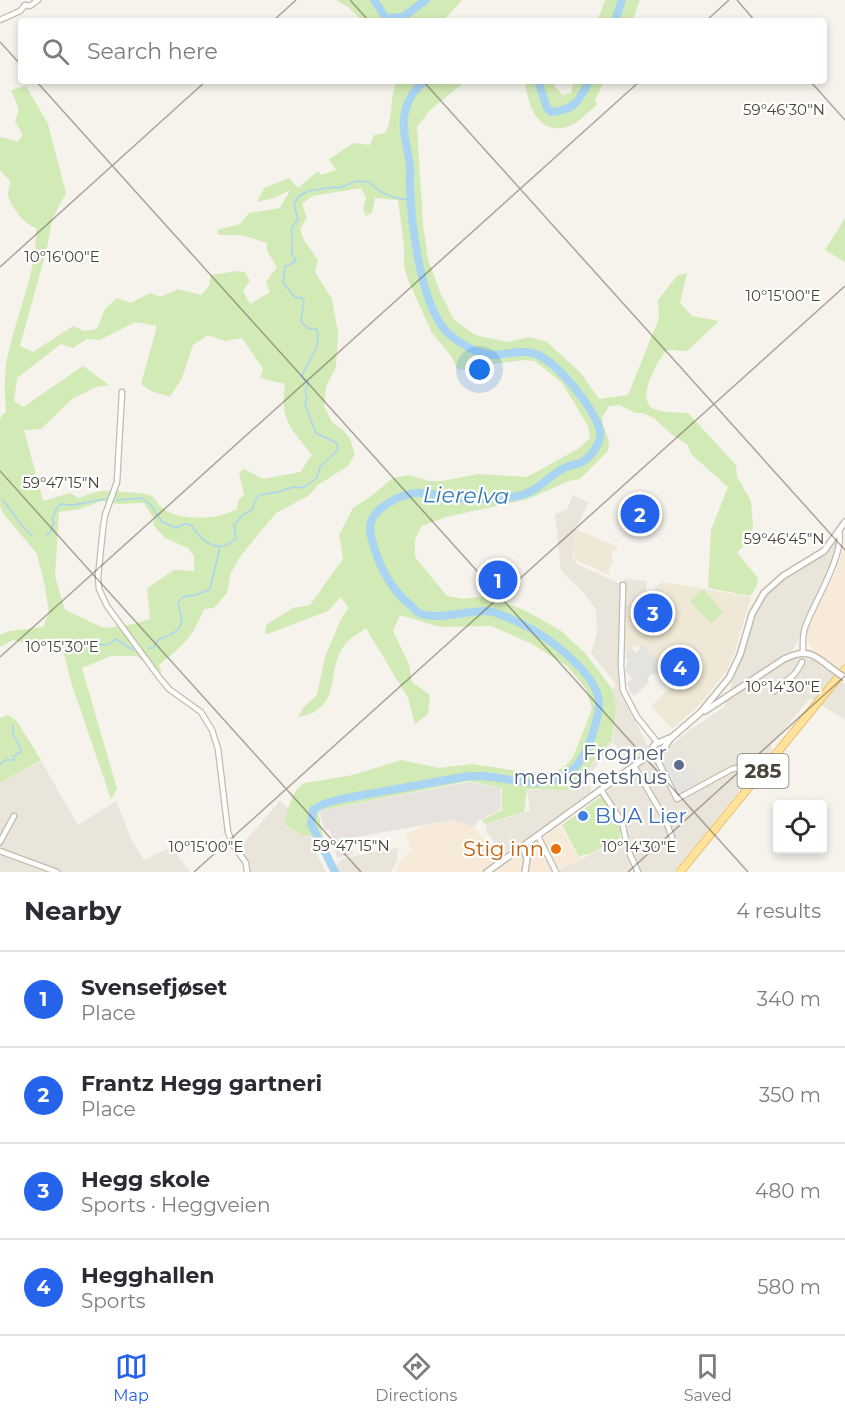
<!DOCTYPE html>
<meta charset="utf-8">
<style>
:root{--surface:#fff;--page:#f7f7f7;--text:#2b2b33;--muted:#7c7c81;--line:#e1e1e2;--accent:#2563eb}
body{margin:0;font-family:Montserrat,sans-serif;background:var(--page);color:var(--text)}
.controls{position:absolute;right:18px;bottom:18px;display:grid;overflow:hidden;border-radius:6px;box-shadow:0 3px 9px #0003}
.controls button{width:54px;height:54px;display:grid;place-items:center;padding:0;border:0;border-bottom:2px solid var(--line);background:var(--surface);color:var(--text);font:30px sans-serif}
.you{position:absolute;left:480px;top:370px;width:21px;height:21px;margin:-15px;border:4px solid #fff;border-radius:50%;background:#1a73e8;box-shadow:0 0 0 9px #1a73e833}
.badge{display:grid;place-items:center;width:39px;height:39px;border-radius:50%;background:var(--accent);color:#fff;font-size:20px;font-weight:700}
.pin{position:absolute;translate:-50% -50%;border:3px solid #fff;box-shadow:0 2px 6px #0006}
.list{margin:0;padding:0;list-style:none}
h2{display:flex;justify-content:space-between;align-items:center;height:78px;margin:0;padding:0 24px;font-size:26px}
h2 small{font-size:20px;font-weight:400;color:var(--muted)}
.list li{display:grid;grid-template-columns:39px 1fr auto;gap:18px;align-items:center;box-sizing:border-box;height:96px;padding:0 24px;border-top:2px solid var(--line)}
.list b{display:block;font-size:22px;white-space:nowrap}
.list p{margin:0;font-size:20px;white-space:nowrap;color:var(--muted)}
.list em{font-size:20px;font-style:normal;color:var(--muted)}
.icon{flex:none;width:33px;height:33px;fill:none;stroke:currentColor;stroke-width:2;stroke-linecap:round;stroke-linejoin:round}
.map{position:relative;flex:none;width:845px;height:872px;overflow:hidden}
.search{position:absolute;background:var(--surface);box-shadow:0 3px 9px #0003;left:18px;right:18px;top:18px;height:66px;display:flex;align-items:center;gap:15px;box-sizing:border-box;padding:0 21px;border-radius:6px;color:var(--muted);font-size:22px}
.sheet{height:462px;background:var(--surface)}
nav{display:flex;justify-content:space-around;align-items:center;box-sizing:border-box;height:84px;border-top:2px solid var(--line);background:var(--surface);font-size:16px;color:var(--muted)}
nav a{display:grid;justify-items:center;gap:3px}
nav .on{color:var(--accent)}
.map>svg:first-child{display:block}
.residential{fill:#eae5da}
.commercial{fill:#f7ead8}
.industrial{fill:#e6e2dd}
.education{fill:#efe8d6}
.green{fill:#d2eab5;fill-rule:evenodd}
.parking{fill:#e5e3e0}
.lines{fill:none;stroke-linecap:round;stroke-linejoin:round}
.stream{stroke:#a9d4f2;stroke-width:1.5}
.river{stroke:#a9d4f2;stroke-width:8}
.minor-casing{stroke:#c2bbae;stroke-width:7}
.tertiary-casing{stroke:#c2bbae;stroke-width:8}
.primary-casing{stroke:#e6c16a;stroke-width:9}
.minor{stroke:#fff;stroke-width:4.5}
.tertiary{stroke:#fff;stroke-width:5}
.primary{stroke:#ffe39c;stroke-width:7}
.tertiary-bridge-casing{stroke:#c2bbae;stroke-width:8;stroke-linecap:butt}
.tertiary-bridge{stroke:#fff;stroke-width:5}
.ticks{fill:none;stroke:#4b4439;stroke-width:1.5;stroke-opacity:0.45}
.service-dot{fill:#5c6f8a;stroke:#fff;stroke-width:2}
.shop-dot{fill:#3f7fe0;stroke:#fff;stroke-width:2}
.food-dot{fill:#e8710a;stroke:#fff;stroke-width:2}
.labels{text-anchor:middle;stroke-width:4.5;stroke-linejoin:round;paint-order:stroke}
.shield{fill:#fff;stroke:#817c74;stroke-width:1.5}
.shield-label{font-size:20px;font-weight:bold;fill:#4b4439}
.service-label{font-size:21px;fill:#4e5e75;stroke:#fff;text-anchor:end}
.shop-label{font-size:21px;fill:#366cbe;stroke:#fff;text-anchor:start}
.food-label{font-size:21px;fill:#c56008;stroke:#fff;text-anchor:end}
.water-label{font-size:22px;font-style:italic;fill:#2e7ab2;stroke:#fff}
.ticks-label{font-size:15px;text-anchor:middle;fill:#4b4439;stroke:#fff;stroke-width:4.5;stroke-linejoin:round;paint-order:stroke}
</style>
<div class="map">
<svg width="845" height="872" viewBox="0 0 845 872">
<rect width="100%" height="100%" fill="#f6f3ec"/>
<!-- residential -->
<g class="residential">
<polygon points="573,495 589,503 575,529 573,558 577,564 618,583 626,579 647,581 646,594 620,618 619,682 622,696 649,748 667,749 690,730 724,707 758,606 761,600 769,590 785,577 830,549 838,538 840,546 803,626 801,636 791,652 798,658 814,660 845,684 845,720 810,698 771,745 772,750 674,872 556,872 627,836 622,820 605,793 636,771 613,742 586,780 592,790 536,834 503,854 486,831 487,824 530,811 527,790 569,790 581,782 597,757 613,740 616,710 613,690 616,684 591,653 597,634 596,609 584,593 561,571 555,514 567,509"/>
<polygon points="41,761 78,825 116,801 133,843 144,860 171,847 190,872 0,872 0,783"/>
<polygon points="280,801 306,824 317,855 326,872 249,872 251,865 239,848"/>
<polygon points="398,848 397,861 391,872 330,872 343,858"/>
</g>
<!-- commercial -->
<g class="commercial">
<polygon points="845,544 845,662 838,670 815,652 807,640 806,632 808,625 833,579"/>
<polygon points="452,820 475,828 502,865 560,826 580,859 555,872 396,872 401,860 411,850 405,834 421,827"/>
</g>
<!-- industrial -->
<polygon class="industrial" points="469,782 501,788 501,809 478,821 474,827 452,820 350,838 353,854 337,858 330,830 324,829 319,811"/>
<!-- education -->
<g class="education">
<polygon points="575,529 618,547 616,550 612,551 613,566 610,566 609,575 574,559"/>
<polygon points="662,582 751,597 735,651 726,672 699,705 672,729 651,706 677,682 642,644 637,648 635,645 631,647 625,652 626,613"/>
</g>
<!-- green -->
<g class="green">
<polygon points="336,0 462,0 443,21 363,21 348,7"/>
<polygon points="605,0 640,0 632,21 597,21"/>
<path d="M398 81H466L430 110 417 127 423 225 428 259 439 290 454 320 475 335 507 342 530 337 547 342 581 373 599 399 628 395 659 318 658 300 677 276 687 273 680 303 692 316 719 321 687 351 667 350C657 361 635 400 654 409 663 413 678 412 688 413L736 465 737 477 751 501 753 526 751 537 737 553 758 578 756 588 750 596 708 588 711 530 728 487 691 454 688 445 671 434 655 419 643 413H635L619 405 609 406 602 417 603 425 609 440 608 451 580 479 569 481 528 499 446 517 422 526 415 539V557L447 596 463 599 485 596 524 610 560 630 586 654 613 690 616 710 612 740 596 757 581 782 569 790 527 789 524 812 485 824 482 820 502 810V788L469 781 318 811 323 837 302 835 284 824C288 810 291 790 305 783L353 775 401 760 439 768 472 764 532 773 557 771 566 765 573 757 592 709 586 689 567 666 530 643 491 626 440 627 400 615 393 631 409 664 412 682 430 695 428 714 415 724 408 698 366 628C360 633 351 637 346 643 323 672 346 708 298 717L303 708 317 695 325 657 341 619 348 608 341 597 328 611 265 635 266 625 293 608 310 605 343 559 339 535 353 508 370 497 393 478 410 475 429 481H442L478 474 527 477 578 449 590 438 588 426 562 383 535 361 523 360 494 364 478 363 466 370 457 369 452 357 432 333 408 280 404 266V246L398 200 375 198 372 213 366 216 363 209 366 198 361 188 312 196 302 204 307 218 300 229 304 240 318 260 315 272 332 299 338 333 336 367 326 387 324 406 332 422 344 431 350 439 355 454 348 466 318 485 308 496 276 513 239 558 230 575 227 593 214 608 204 609C192 639 183 645 159 665L162 673 136 656H111L82 668 117 789 111 799 71 682 64 654 55 641 33 645 13 640 0 647V635L9 631 43 627 49 613 45 587 37 554 3 513 0 506V422L1 416 6 412C4 388 4 365 11 342 21 304 37 267 36 228 25 225 10 206 8 195 8 191 10 185 10 181L0 170V138L2 137 17 142 23 135 15 122 19 109 11 90 26 86 48 124 66 193 52 220 47 248 20 346 33 352 73 326 84 331 97 329 105 309 117 298 131 303 150 293 160 297 178 289 201 295 209 286 211 275 238 271 245 272 250 281 243 291 250 304 270 292 266 282 277 267 267 251V243L241 235H219L217 230 240 224 249 213 280 208 290 190 274 198 257 202 264 188 289 178 298 188 318 171 321 175 336 170 329 159 354 143 370 145 374 135 385 133C395 116 388 96 398 81ZM135 322 157 326 141 384 151 391 170 397 182 378 193 345 208 335 225 341 242 338 263 369 260 378 285 384C280 420 290 428 312 455L300 472 263 479 244 469 239 473 244 495 238 500 237 509C218 520 178 522 161 507 157 504 156 499 152 496 148 493 107 490 102 491 94 492 86 495 79 498L70 493 43 501 24 430 41 429 72 399 96 387 109 385 83 366 23 407 14 401 17 378 61 344 73 348 87 339 100 340ZM101 501 119 504 144 503 154 519 153 525 165 538 188 548 194 556V571L174 570 147 588 150 619 134 624 104 628 65 610 55 576 59 512 80 509Z"/>
<path d="M525 81H553L555 87 563 95 571 93 574 81H604L595 100 597 105C587 113 575 127 562 128 535 132 527 100 525 81Z"/>
<polygon points="845,218 845,262 825,250"/>
<polygon points="703,589 723,612 711,624 690,601"/>
<polygon points="658,590 676,610 647,636 629,617"/>
<polygon points="8,715 17,721 41,760 0,783 0,718"/>
<path d="M603 795C612 809 623 821 620 838L588 855 585 854 579 857 562 825Z"/>
</g>
<!-- parking -->
<g class="parking">
<polygon points="642,644 664,668 656,675 653,673 647,679 649,682 634,696 628,690 630,688 627,684 632,679 625,671 628,659 625,656 627,654 625,652 631,647 636,653 641,648 639,646"/>
<polygon points="671,759 674,765 671,767 675,775 686,770 688,773 692,773 699,785 684,793 677,792 663,769 662,763"/>
</g>
<g class="lines">
<!-- stream -->
<g class="stream">
<path d="M3 500C13 512 19 526 32 535"/>
<path d="M117 500 142 498 151 505 162 522 176 528 184 524 191 525C203 542 218 556 236 538L234 525 243 515 252 510C257 490 262 495 278 492 290 489 289 486 303 488L317 478 320 467 338 450 337 443 316 433 305 405 307 397 305 392 308 384 302 377C307 360 322 349 317 329L307 328 301 321 304 301 302 298 295 297 283 283 285 267 296 261 292 253V227L298 219 294 204 299 196 308 191 335 187 340 188 356 181 370 182C380 195 395 199 411 200"/>
<path d="M47 535 51 531 54 522 52 519 58 506 62 504C75 508 91 500 106 499"/>
<polyline points="85,646 89,643 107,645 116,639 133,650"/>
<path d="M148 648H153L158 640C162 637 167 637 171 634 185 629 182 615 178 604L182 597 196 595 210 589 220 547"/>
<polyline points="0,765 5,760 14,760 14,756 22,751 13,734 13,725"/>
</g>
<!-- river -->
<g class="river">
<polyline points="374,0 386,18 403,17 426,0"/>
<polyline points="615,21 622,0"/>
<path d="M538 81 547 108 551 112C575 110 579 101 589 81"/>
<path d="M335 872 311 824 313 810 323 804 341 799 463 777C469 776 475 776 481 776 508 777 536 790 561 777 578 769 585 755 591 739 594 728 600 713 599 702 597 673 547 636 522 624 513 620 498 612 487 611 469 610 437 621 419 613 415 611 413 607 409 604 391 589 381 570 374 547 372 539 368 530 371 522 376 507 401 494 416 493 429 492 441 496 453 498 468 500 508 499 522 495 539 490 549 476 564 468 570 465 576 465 582 462 591 457 602 442 600 431 596 410 554 357 532 353 521 350 506 354 495 355 480 356 461 344 450 335 421 311 411 223 410 186 409 180 411 174 410 168 409 151 402 135 404 118 406 102 413 90 425 81"/>
</g>
<defs>
<g id="minor">
<polyline points="0,20 20,11 25,5 30,6 38,0"/>
<polyline points="122,392 117,482 105,515 103,528 98,577 99,589 107,606 159,677 169,689 201,712 212,730 218,749 228,832 233,845 246,863 247,872"/>
<polyline points="623,585 621,666 623,690 637,717 658,743"/>
<path d="M803 653C803 644 802 633 806 625 814 603 845 553 839 531"/>
<path d="M774 691C787 677 792 682 802 662"/>
<polyline points="655,752 656,757 677,799 732,769 755,765 761,758"/>
<polyline points="634,766 665,819 672,837"/>
<polyline points="601,790 622,822 628,850 638,872"/>
<polyline points="538,836 556,872"/>
<polyline points="0,842 14,816"/>
<polyline points="0,851 57,872"/>
</g>
<g id="tertiary">
<path d="M705 711 784 659C806 648 814 654 831 668"/>
<polyline points="650,754 654,745 669,738"/>
<polyline points="523,847 527,859 525,872"/>
<polyline points="487,872 649,755 661,752 671,738 700,713 729,678 740,655 752,614 764,593 783,576 824,551 845,522"/>
</g>
<polyline id="primary" points="680,872 845,669"/>
</defs>
<!-- minor casing -->
<use href="#minor" class="minor-casing"/>
<!-- tertiary casing -->
<use href="#tertiary" class="tertiary-casing"/>
<!-- primary casing -->
<use href="#primary" class="primary-casing"/>
<!-- minor -->
<use href="#minor" class="minor"/>
<!-- tertiary -->
<use href="#tertiary" class="tertiary"/>
<!-- primary -->
<use href="#primary" class="primary"/>
<defs>
<polyline id="tertiary-bridge" points="831,668 845,678"/>
</defs>
<!-- tertiary-bridge casing -->
<use href="#tertiary-bridge" class="tertiary-bridge-casing"/>
<!-- tertiary-bridge -->
<use href="#tertiary-bridge" class="tertiary-bridge"/>
</g>
<!-- ticks -->
<path class="ticks" d="M350 0 369 21M737 0 755 21M273 21 296 0M706 21 729 0M0 42 21 65M36 81 748 872M423 81 845 550M810 81 845 120M0 267 206 81M0 471 361 872M0 657 640 81M194 872 845 286M628 872 845 676"/>
<!-- markers -->
<circle class="service-dot" cx="679" cy="765" r="6"/>
<circle class="shop-dot" cx="583" cy="816" r="6"/>
<circle class="food-dot" cx="556" cy="849" r="6"/>
<g class="labels">
<!-- shield labels -->
<rect class="shield" x="737.5" y="754" width="51" height="34" rx="4.5"/>
<g class="shield-label">
<text x="763" y="778">285</text>
</g>
<!-- service labels -->
<g class="service-label">
<text x="667" y="760">Frogner<tspan x="667" dy="24">menighetshus</tspan></text>
</g>
<!-- shop labels -->
<g class="shop-label">
<text x="595" y="823">BUA Lier</text>
</g>
<!-- food labels -->
<g class="food-label">
<text x="544" y="856">Stig inn</text>
</g>
<!-- water labels -->
<g class="water-label">
<text transform="translate(466 495) rotate(1)" y="8">Lierelva</text>
</g>
</g>
<g class="ticks-label">
<text x="784" y="115">59°46'30"N</text>
<text x="62" y="262">10°16'00"E</text>
<text x="783" y="301">10°15'00"E</text>
<text x="61" y="488">59°47'15"N</text>
<text x="784" y="544">59°46'45"N</text>
<text x="62" y="652">10°15'30"E</text>
<text x="783" y="692">10°14'30"E</text>
<text x="351" y="851">59°47'15"N</text>
<text x="206" y="852">10°15'00"E</text>
<text x="639" y="852">10°14'30"E</text>
</g>
</svg>
<div class="controls">
<button><svg class="icon" aria-label="locate" viewBox="0 0 24 24"><circle cx="12" cy="12" r="6"/><path d="M12 2v4M12 18v4M2 12h4M18 12h4"/></svg></button>
</div>
<div class="you"></div>
<div class="pin badge" style="left:498px;top:580px">1</div>
<div class="pin badge" style="left:640px;top:514px">2</div>
<div class="pin badge" style="left:653px;top:613px">3</div>
<div class="pin badge" style="left:680px;top:667px">4</div>
<div class="search"><svg class="icon" aria-label="search" viewBox="0 0 24 24"><circle cx="10" cy="10" r="6"/><path d="M15 15l6 6"/></svg>Search here</div>
</div>
<section class="sheet">
<h2>Nearby<small>4 results</small></h2>
<ul class="list">
<li><span class="badge">1</span><div><b>Svensefjøset</b><p>Place</p></div><em>340 m</em></li>
<li><span class="badge">2</span><div><b>Frantz Hegg gartneri</b><p>Place</p></div><em>350 m</em></li>
<li><span class="badge">3</span><div><b>Hegg skole</b><p>Sports · Heggveien</p></div><em>480 m</em></li>
<li><span class="badge">4</span><div><b>Hegghallen</b><p>Sports</p></div><em>580 m</em></li>
</ul>
</section>
<nav>
<a class="on"><svg class="icon" aria-label="map" viewBox="0 0 24 24"><path d="M3 6l6-2 6 2 6-2v14l-6 2-6-2-6 2zM9 4v14M15 6v14"/></svg>Map</a>
<a><svg class="icon" aria-label="directions" viewBox="0 0 24 24"><path d="M12 3l9 9-9 9-9-9zM9 14v-3h6M13 9l2 2-2 2"/></svg>Directions</a>
<a><svg class="icon" aria-label="saved" viewBox="0 0 24 24"><path d="M7 4h10v16l-5-4-5 4z"/></svg>Saved</a>
</nav>
